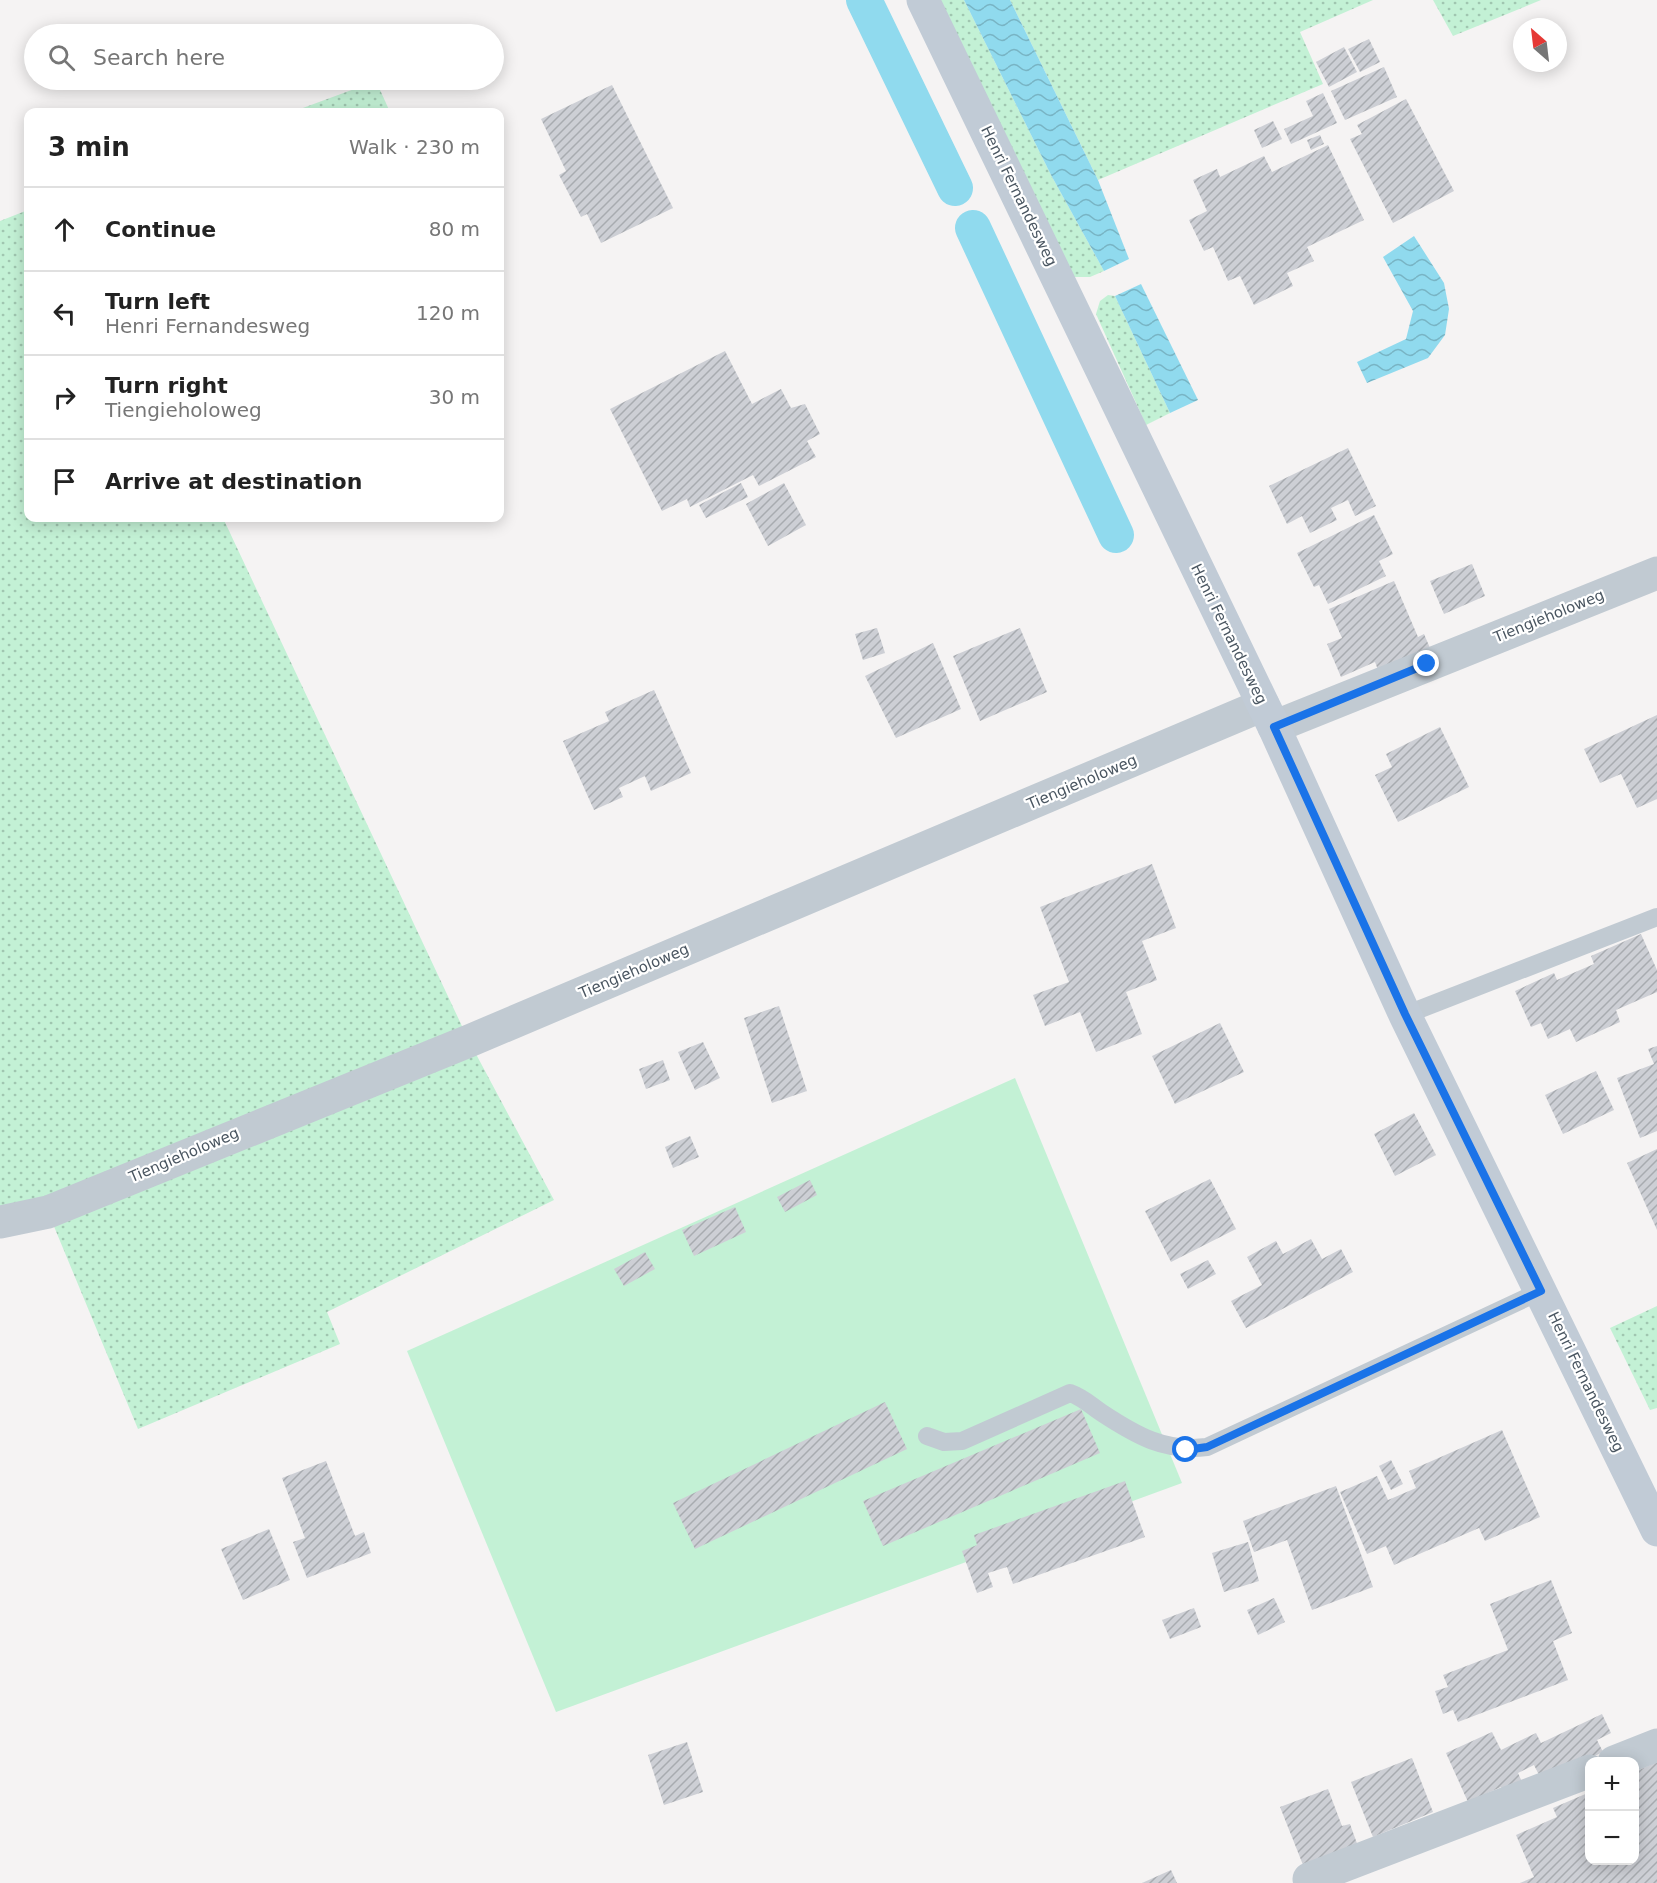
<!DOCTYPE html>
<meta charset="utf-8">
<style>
:root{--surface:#fff;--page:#f6f6f6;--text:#222;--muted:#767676;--line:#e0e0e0}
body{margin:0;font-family:"DejaVu Sans",sans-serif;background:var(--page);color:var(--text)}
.controls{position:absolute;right:18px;bottom:18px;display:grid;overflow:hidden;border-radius:12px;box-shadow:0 3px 15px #0003}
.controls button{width:54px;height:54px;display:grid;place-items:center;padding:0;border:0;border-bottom:2px solid var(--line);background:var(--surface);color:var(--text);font:30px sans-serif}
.compass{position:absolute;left:1513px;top:18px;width:54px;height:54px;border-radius:50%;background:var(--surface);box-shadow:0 3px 15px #0003;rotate:332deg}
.stop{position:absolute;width:18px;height:18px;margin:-14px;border:4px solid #1a73e8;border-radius:50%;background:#fff}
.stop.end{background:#1a73e8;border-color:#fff;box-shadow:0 2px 6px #0008}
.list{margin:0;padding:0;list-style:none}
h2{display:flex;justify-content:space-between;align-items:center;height:78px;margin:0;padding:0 24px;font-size:26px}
h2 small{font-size:20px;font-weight:400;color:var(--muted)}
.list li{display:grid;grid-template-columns:39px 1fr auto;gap:18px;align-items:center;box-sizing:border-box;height:84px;padding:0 24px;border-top:2px solid var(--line)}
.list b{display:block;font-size:22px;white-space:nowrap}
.list p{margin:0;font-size:20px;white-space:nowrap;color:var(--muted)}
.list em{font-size:20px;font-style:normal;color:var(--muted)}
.icon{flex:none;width:33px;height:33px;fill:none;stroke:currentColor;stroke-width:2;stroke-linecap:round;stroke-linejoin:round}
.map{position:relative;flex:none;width:1657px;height:1883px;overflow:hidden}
.search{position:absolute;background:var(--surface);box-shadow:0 3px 15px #0003;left:24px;top:24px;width:480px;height:66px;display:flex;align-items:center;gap:15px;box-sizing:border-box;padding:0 21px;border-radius:33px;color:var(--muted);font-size:22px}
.panel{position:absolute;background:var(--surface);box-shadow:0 3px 15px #0003;left:24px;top:108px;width:480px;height:414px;border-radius:12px}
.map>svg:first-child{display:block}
.grass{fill:url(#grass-dots)}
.green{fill:#c3f1d5}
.water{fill:url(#water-waves)}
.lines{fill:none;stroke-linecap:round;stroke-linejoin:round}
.canal{stroke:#90daee;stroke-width:36}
.building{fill:url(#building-hatch)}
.lane{stroke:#c1cad2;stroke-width:18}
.street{stroke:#c1cad2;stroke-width:33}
.secondary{stroke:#c1cbd6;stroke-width:33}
.route{stroke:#1a73e8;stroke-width:8}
.labels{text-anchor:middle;stroke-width:4.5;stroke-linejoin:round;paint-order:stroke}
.street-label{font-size:15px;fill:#4a5661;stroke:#fff}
</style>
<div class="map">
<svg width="1657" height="1883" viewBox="0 0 1657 1883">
<defs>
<pattern id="grass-dots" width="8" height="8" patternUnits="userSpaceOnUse" patternTransform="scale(1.5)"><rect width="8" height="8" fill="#c3f1d5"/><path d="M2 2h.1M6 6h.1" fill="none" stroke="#a0c6b0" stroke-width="1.8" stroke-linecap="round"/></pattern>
<pattern id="water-waves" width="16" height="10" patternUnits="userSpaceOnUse" patternTransform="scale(1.5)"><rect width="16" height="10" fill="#90daee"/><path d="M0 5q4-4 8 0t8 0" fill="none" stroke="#78b4c4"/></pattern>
<pattern id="building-hatch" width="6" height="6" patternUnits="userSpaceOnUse" patternTransform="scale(1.5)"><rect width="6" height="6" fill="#cdcfd5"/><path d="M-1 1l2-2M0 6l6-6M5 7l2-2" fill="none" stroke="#a8abb0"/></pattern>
</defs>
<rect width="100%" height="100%" fill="#f5f3f3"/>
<!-- grass -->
<g class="grass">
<polygon points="938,0 964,0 1051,175 1104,271 1090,277 1072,277"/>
<polygon points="1010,0 1373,0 1300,32 1323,84 1098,180"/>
<polygon points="1433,0 1541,0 1453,36"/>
<polygon points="376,81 390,112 292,112"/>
<polygon points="28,210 28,518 223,518 469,1041 554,1200 327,1312 340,1344 138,1429 48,1212 0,1222 0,221"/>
<polygon points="1108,295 1115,296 1170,413 1146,425 1096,314 1100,301"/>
<polygon points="1657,1306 1657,1408 1650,1410 1610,1328"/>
</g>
<!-- green -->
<polygon class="green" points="1015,1078 1182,1483 556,1712 407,1351"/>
<!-- water -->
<g class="water">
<polygon points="964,0 1010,0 1098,180 1129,259 1104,271 1051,175"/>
<polygon points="1414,236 1444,283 1449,309 1445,335 1428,358 1367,383 1357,362 1406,339 1413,311 1383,257"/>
<polygon points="1141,284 1198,400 1170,413 1115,296"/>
</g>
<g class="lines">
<!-- canal -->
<g class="canal">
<polyline points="864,0 955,188"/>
<polyline points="973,228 1116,535"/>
</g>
</g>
<!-- building -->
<g class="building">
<polygon points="1369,39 1380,62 1360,72 1348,49"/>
<polygon points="1344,47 1357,72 1329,87 1316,62"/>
<polygon points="1384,67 1397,97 1345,120 1331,91"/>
<polygon points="612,85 673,208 601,243 587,214 581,217 559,175 566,171 541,119"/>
<polygon points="1323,93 1337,123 1291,144 1284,129 1313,116 1306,101"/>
<polygon points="1406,99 1454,191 1393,223 1350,139 1362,134 1357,125"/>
<polygon points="1273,121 1282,139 1262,148 1254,130"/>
<polygon points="1320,135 1324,144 1311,150 1307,140"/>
<polygon points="1328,145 1364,220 1307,247 1314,261 1287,273 1293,286 1254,305 1240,276 1228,281 1213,247 1204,251 1189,220 1207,211 1193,180 1217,169 1220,177 1264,156 1272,172"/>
<polygon points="725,351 752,404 781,389 791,408 805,404 820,434 807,441 816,457 759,486 753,475 690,507 687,499 662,511 610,409"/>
<polygon points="1348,448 1376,506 1355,516 1348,500 1331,508 1337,520 1310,533 1302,516 1287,524 1269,486"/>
<polygon points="741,483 748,497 706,518 699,505"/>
<polygon points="784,483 806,525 768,546 746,504"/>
<polygon points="1374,515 1393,554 1379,561 1386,576 1328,604 1319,585 1314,587 1297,553"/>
<polygon points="1472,564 1485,596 1444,614 1430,581"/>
<polygon points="1394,581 1418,637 1424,634 1430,648 1378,670 1375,662 1341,677 1327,644 1342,638 1329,609"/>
<polygon points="877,628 885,653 863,660 855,634"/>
<polygon points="1020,628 1047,692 980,721 953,656"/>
<polygon points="933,643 961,709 896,738 865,676"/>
<polygon points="654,690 691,773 651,791 645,776 619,788 623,797 594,810 563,741 609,721 605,712"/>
<polygon points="1657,715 1657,799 1637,808 1621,774 1600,783 1584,749"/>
<polygon points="1440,727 1469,787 1398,822 1375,775 1392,767 1386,754"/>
<polygon points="1152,864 1176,928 1142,941 1157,980 1126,992 1142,1034 1096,1052 1080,1012 1045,1026 1033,995 1069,982 1040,907"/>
<polygon points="1641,934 1657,970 1657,992 1616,1010 1620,1022 1576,1042 1570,1029 1548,1039 1541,1023 1531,1027 1515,991 1554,973 1557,980 1594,964 1591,956"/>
<polygon points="779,1006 807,1091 772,1103 744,1018"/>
<polygon points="1220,1023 1244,1072 1175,1104 1152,1056"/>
<polygon points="703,1042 720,1078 695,1090 678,1052"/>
<polygon points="1657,1046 1657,1131 1640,1138 1617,1078 1654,1064 1648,1049"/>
<polygon points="663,1060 670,1080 646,1089 639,1069"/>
<polygon points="1596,1071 1614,1110 1563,1134 1545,1095"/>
<polygon points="1414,1113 1436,1155 1395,1176 1374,1134"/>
<polygon points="690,1136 699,1157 673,1168 665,1147"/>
<polygon points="1657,1149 1657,1230 1627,1163"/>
<polygon points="1210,1179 1236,1229 1171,1262 1145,1211"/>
<polygon points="810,1180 817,1195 785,1212 777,1197"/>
<polygon points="735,1207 746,1232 694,1256 682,1230"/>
<polygon points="1311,1239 1322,1259 1341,1249 1353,1272 1246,1328 1231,1301 1262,1285 1247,1257 1276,1241 1283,1254"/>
<polygon points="645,1252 655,1269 624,1286 614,1269"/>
<polygon points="1208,1260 1216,1274 1188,1289 1180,1274"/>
<polygon points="885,1402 907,1449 695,1549 673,1503"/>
<polygon points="1081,1409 1100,1453 883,1546 863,1501"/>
<polygon points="1502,1430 1540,1517 1485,1541 1479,1528 1394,1565 1386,1546 1367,1554 1340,1492 1377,1476 1388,1500 1416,1488 1409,1471"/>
<polygon points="1391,1460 1403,1484 1391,1490 1379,1466"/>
<polygon points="326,1461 355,1536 364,1532 371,1553 307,1578 293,1542 305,1538 282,1478"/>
<polygon points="1125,1481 1145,1537 1013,1584 1007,1567 988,1573 993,1587 977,1593 962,1551 977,1545 974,1535"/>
<polygon points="1336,1486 1373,1587 1312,1610 1287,1540 1254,1552 1243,1521"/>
<polygon points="269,1529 290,1580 243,1600 221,1549"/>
<polygon points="1248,1542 1259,1581 1224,1592 1212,1553"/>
<polygon points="1551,1580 1572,1633 1553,1641 1568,1680 1458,1722 1453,1710 1443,1714 1435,1691 1448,1687 1443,1675 1508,1650 1490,1604"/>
<polygon points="1274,1598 1285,1622 1258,1635 1247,1610"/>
<polygon points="1194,1608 1201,1627 1170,1639 1162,1620"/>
<polygon points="1602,1714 1611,1733 1597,1740 1603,1752 1542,1781 1534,1765 1518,1773 1523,1784 1503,1793 1501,1787 1468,1802 1446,1753 1492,1732 1501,1750 1536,1733 1541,1743"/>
<polygon points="687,1742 703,1792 664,1805 648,1755"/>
<polygon points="1412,1758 1433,1812 1373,1837 1351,1782"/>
<polygon points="1657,1762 1657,1883 1520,1883 1534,1877 1516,1835 1557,1817 1553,1808 1590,1792 1590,1860 1634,1860 1634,1772"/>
<polygon points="1328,1789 1342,1826 1350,1824 1359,1849 1305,1870 1280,1807"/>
<polygon points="1171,1870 1177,1883 1142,1883"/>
</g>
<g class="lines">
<!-- lane -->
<g class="lane">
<polyline points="1405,1015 1657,917"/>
<path d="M927 1436 944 1442 962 1441 1070 1393C1084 1398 1090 1405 1102 1413 1137 1436 1165 1452 1207 1447L1541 1291"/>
</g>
<!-- street -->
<g class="street">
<polyline points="1274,727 1657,573"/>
<polyline points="0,1222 48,1212 469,1041 1263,705"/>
<polyline points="1614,1762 1657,1745"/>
<polyline points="1309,1879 1590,1771"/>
</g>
<!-- secondary -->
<polyline class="secondary" points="923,0 1274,727 1405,1015 1657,1530"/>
</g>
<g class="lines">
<!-- route -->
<polyline class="route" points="1186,1450 1207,1447 1541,1291 1405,1014 1274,727 1427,664"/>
</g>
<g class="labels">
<!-- street labels -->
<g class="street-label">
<text transform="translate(1019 196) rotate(64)" y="5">Henri Fernandesweg</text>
<text transform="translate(1549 616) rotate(-22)" y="5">Tiengieholoweg</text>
<text transform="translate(1229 634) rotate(64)" y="5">Henri Fernandesweg</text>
<text transform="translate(1082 782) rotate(-23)" y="5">Tiengieholoweg</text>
<text transform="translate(634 971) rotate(-23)" y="5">Tiengieholoweg</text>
<text transform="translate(184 1155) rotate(-23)" y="5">Tiengieholoweg</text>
<text transform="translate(1586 1382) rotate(64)" y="5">Henri Fernandesweg</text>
</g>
</g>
</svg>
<div class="controls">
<button>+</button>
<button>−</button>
</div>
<svg class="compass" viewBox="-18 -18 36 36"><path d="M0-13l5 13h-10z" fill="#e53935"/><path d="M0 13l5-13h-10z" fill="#767676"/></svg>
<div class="stop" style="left:1186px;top:1450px"></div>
<div class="stop end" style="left:1427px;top:664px"></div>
<div class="search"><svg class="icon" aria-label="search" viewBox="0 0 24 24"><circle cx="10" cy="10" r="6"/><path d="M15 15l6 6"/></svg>Search here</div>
<section class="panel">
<h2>3 min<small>Walk · 230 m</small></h2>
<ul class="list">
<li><svg class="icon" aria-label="ahead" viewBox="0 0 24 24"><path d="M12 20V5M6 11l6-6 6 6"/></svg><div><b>Continue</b></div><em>80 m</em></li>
<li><svg class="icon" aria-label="left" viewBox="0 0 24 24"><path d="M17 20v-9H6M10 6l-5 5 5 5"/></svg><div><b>Turn left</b><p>Henri Fernandesweg</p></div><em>120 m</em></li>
<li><svg class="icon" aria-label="right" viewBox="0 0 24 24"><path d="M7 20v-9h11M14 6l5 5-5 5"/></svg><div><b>Turn right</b><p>Tiengieholoweg</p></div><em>30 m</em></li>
<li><svg class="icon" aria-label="arrive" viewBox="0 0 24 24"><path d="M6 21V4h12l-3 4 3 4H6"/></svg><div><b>Arrive at destination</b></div></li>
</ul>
</section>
</div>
